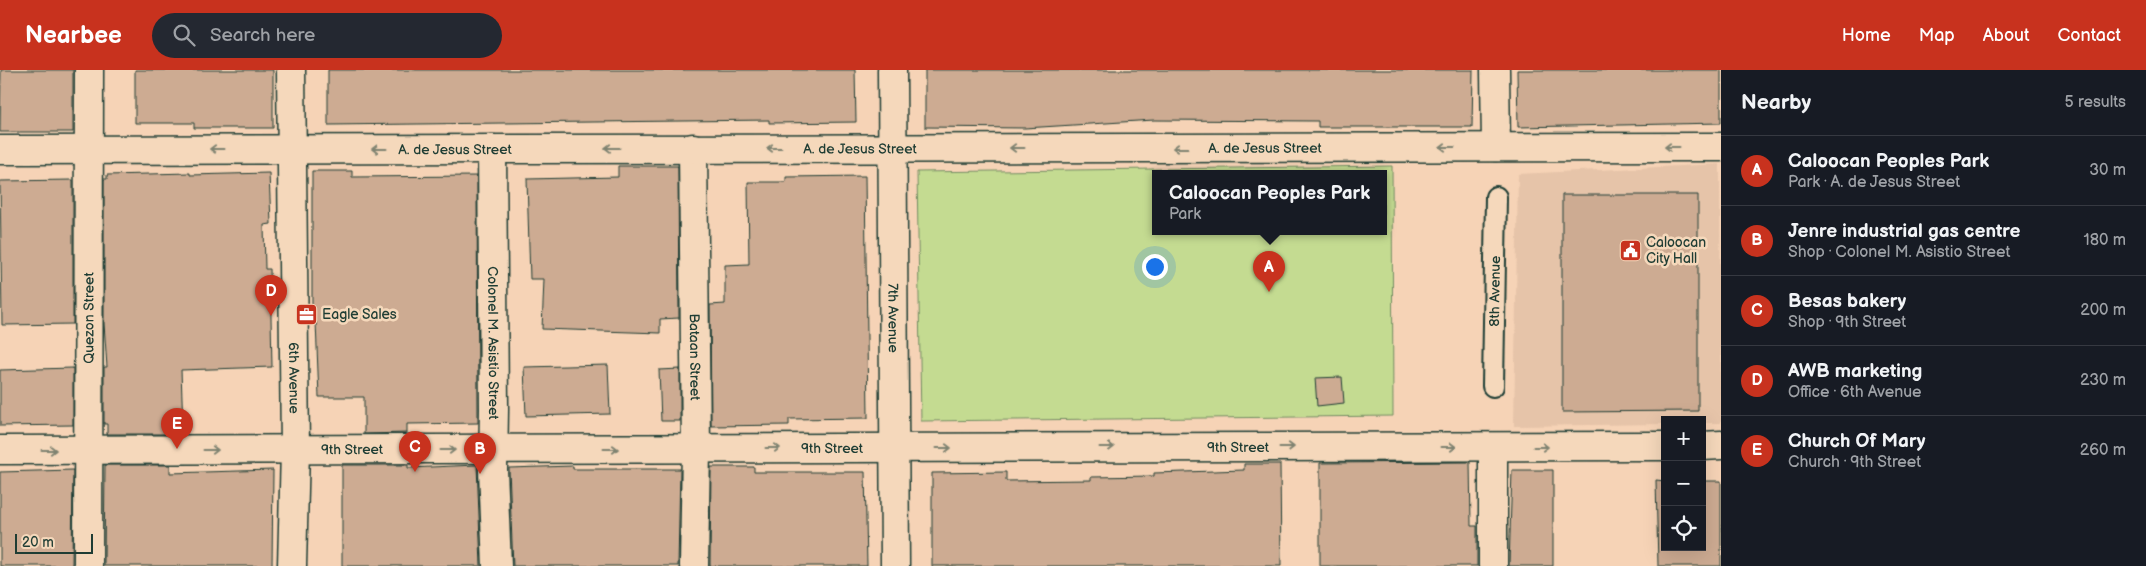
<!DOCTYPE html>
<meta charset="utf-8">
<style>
:root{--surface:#171b24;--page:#242831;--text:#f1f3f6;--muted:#9ea1a6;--line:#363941;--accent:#c8321e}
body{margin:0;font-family:"Balsamiq Sans",sans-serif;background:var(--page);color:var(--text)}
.controls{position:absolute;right:15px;bottom:15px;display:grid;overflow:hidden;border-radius:0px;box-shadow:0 5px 20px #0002}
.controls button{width:45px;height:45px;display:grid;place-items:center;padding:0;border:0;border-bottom:1px solid var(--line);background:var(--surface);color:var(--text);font:25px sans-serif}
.scale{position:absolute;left:15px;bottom:12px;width:78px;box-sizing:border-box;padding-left:5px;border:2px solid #1f3d34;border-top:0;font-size:14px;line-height:18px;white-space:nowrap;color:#1f3d34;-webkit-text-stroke:4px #f5d8bb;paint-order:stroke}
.you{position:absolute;left:1154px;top:196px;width:18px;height:18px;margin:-12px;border:4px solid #fff;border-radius:50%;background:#1a73e8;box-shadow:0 0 0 8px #1a73e833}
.badge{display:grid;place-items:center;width:32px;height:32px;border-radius:50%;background:var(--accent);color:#fff;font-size:16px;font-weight:700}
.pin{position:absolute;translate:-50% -41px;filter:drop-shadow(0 1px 2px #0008)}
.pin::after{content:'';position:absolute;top:26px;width:18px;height:15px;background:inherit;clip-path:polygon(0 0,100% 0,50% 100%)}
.popup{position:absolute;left:1152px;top:100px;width:235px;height:65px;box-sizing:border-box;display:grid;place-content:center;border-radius:0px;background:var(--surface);filter:drop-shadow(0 1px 4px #0005);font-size:16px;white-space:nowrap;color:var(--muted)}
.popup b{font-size:19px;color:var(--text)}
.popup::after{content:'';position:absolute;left:50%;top:100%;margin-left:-10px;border:10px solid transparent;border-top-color:var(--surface)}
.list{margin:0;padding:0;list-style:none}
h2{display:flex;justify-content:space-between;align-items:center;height:65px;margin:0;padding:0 20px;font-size:21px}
h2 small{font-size:16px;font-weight:400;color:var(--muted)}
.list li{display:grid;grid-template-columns:32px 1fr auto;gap:15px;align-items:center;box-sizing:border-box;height:70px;padding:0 20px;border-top:1px solid var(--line)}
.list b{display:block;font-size:19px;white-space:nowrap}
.list p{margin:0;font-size:16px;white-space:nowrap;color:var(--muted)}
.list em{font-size:16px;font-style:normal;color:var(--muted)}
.icon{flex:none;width:28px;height:28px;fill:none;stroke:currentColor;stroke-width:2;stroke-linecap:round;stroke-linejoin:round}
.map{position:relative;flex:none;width:1721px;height:496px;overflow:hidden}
header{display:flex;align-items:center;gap:30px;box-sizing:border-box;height:70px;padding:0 25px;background:var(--accent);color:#fff}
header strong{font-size:24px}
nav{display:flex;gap:28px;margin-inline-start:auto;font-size:18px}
.search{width:350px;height:45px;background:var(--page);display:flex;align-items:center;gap:12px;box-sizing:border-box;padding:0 18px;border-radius:28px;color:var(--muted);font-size:19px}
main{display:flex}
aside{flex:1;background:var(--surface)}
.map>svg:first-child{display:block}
.built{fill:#e6c4a9}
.green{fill:#c4db91;stroke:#728c62;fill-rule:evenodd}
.building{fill:#cdab92;stroke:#1f3d34}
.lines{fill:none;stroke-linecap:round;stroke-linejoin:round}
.pedestrian-casing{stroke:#1f3d34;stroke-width:24}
.minor-casing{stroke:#1f3d34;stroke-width:31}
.secondary-casing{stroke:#1f3d34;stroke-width:31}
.pedestrian{stroke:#f5d8bb;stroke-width:20}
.minor{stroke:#f5d8bb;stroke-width:28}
.secondary{stroke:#f5d8bb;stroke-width:28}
.oneway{stroke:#7f8371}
.labels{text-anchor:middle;stroke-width:5;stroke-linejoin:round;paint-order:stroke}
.street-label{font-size:14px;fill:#1f3d34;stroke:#f5d8bb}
.poi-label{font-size:14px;fill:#1f3d34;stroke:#f5d8bb;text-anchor:start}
</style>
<header>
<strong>Nearbee</strong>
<div class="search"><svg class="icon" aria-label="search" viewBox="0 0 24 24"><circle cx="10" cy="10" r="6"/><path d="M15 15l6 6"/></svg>Search here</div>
<nav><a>Home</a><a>Map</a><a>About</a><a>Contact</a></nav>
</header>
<main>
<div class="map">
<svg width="1721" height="496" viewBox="0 0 1721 496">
<rect width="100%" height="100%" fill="#f6d3b6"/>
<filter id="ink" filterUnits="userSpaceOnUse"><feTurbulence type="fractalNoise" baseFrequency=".02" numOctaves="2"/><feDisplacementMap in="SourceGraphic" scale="10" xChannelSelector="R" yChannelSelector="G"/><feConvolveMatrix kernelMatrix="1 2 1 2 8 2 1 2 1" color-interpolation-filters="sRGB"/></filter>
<g filter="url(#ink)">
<!-- built -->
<polygon class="built" points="1720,94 1721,353 1702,353 1702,350 1665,350 1665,354 1514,356 1518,104"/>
<!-- green -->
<path class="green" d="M1392 96 1393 346 921 351 917 102ZM1155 103H1383V161H1155Z"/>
<!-- building -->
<g class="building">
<polygon points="1,0 73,0 73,62 0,62"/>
<polygon points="135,0 273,0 273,58 194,58 194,53 135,53"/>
<polygon points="328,0 855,0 856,52 769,53 769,50 328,55"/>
<polygon points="925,0 1473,0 1472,57 1318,57 1318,51 1154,50 1025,58 925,57"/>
<polygon points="1517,0 1721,0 1721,53 1518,57"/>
<polygon points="618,96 678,96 679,248 660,249 660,263 542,259 544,209 530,209 527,109 618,107"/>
<polygon points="312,101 352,101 352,107 477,106 478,353 407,354 407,363 364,364 364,327 319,327 316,252 312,252"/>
<polygon points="190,103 190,105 269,103 271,154 264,155 265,199 270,199 272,297 181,300 183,357 169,358 169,364 107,364 107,354 104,354 104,297 107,297 104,253 104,109 107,109 107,105"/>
<polygon points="865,106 868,348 789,349 789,355 711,356 710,235 725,234 725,195 749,194 748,112 786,112 786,107"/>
<polygon points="73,110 73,254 2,255 0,111"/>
<polygon points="1562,125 1698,125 1698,341 1562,342"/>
<polygon points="608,295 610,344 526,346 524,297"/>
<polygon points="73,298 73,355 0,356 0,300"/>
<polygon points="680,299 680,351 661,351 659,300"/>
<polygon points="1342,307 1344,333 1317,336 1315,308"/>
<polygon points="1470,392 1471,456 1477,456 1477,496 1320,496 1320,393"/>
<polygon points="1244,394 1280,394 1281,496 932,496 932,403 1006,402 1006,411 1091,410 1091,407 1154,406 1154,403 1244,400"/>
<polygon points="105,395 170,395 170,403 273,400 272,496 104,496"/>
<polygon points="342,395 408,395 408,398 477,395 481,496 342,496"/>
<polygon points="573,396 573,399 680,399 678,496 513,496 509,398"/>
<polygon points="711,397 754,397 754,402 865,402 867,496 710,496"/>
<polygon points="73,400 72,496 0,496 0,402"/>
<polygon points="1512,400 1553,400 1553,496 1509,496"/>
<polygon points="1656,410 1665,411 1665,477 1702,477 1702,411 1721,411 1721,496 1658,496"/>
</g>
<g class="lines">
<defs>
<g id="pedestrian">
<path id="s1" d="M1493 316 1496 127"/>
</g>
<g id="minor">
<path id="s2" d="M291 0 295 380 292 496"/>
<polyline points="1495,0 1496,77"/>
<path id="s3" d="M693 78 696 379 694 496"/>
<path id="s4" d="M492 79 494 339 493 400 497 496"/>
<polyline points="1702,376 1721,375"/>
<polyline points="1493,377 1493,496"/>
<path id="s5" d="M0 380 1665 376"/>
<path id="s6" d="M88 496 89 0"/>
</g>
<g id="secondary">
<path id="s7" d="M892 0 895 496"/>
<path id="s8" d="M0 80 1721 77"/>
</g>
</defs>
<!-- pedestrian casing -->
<use href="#pedestrian" class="pedestrian-casing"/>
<!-- minor casing -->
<use href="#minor" class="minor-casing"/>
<!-- secondary casing -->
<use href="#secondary" class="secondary-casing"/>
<!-- pedestrian -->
<use href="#pedestrian" class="pedestrian"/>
<!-- minor -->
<use href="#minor" class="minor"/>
<!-- secondary -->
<use href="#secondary" class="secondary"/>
</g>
<!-- one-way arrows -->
<defs><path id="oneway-shaft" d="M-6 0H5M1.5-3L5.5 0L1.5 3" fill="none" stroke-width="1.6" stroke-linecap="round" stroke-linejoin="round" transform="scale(1.25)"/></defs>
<g class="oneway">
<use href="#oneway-shaft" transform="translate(1447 77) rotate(180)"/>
<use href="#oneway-shaft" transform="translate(1672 77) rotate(-180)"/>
<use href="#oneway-shaft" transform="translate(612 78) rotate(180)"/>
<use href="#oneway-shaft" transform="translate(774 78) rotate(180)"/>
<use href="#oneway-shaft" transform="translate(1017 78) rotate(180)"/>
<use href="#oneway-shaft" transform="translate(1180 78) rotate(180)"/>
<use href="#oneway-shaft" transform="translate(217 79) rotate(180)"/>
<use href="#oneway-shaft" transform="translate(379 79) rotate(180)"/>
<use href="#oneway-shaft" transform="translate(1107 377)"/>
<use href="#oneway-shaft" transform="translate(1287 377)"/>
<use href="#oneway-shaft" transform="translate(1449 377)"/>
<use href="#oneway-shaft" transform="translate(1541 377)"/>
<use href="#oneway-shaft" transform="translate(773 378)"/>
<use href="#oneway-shaft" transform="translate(944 378)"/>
<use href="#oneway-shaft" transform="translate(611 379)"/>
<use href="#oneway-shaft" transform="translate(49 380)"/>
<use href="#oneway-shaft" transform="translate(211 380)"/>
<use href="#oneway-shaft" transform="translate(448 380)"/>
</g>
</g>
<!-- icons -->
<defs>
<symbol id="civic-square" viewBox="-11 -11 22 22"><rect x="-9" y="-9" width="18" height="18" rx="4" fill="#c8321e" stroke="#f5d8bb"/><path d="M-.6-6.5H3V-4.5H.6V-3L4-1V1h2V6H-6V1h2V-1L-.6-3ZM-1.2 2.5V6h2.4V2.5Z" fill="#fff"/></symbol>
<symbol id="office-square" viewBox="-11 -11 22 22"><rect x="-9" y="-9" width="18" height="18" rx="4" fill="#c8321e" stroke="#f5d8bb"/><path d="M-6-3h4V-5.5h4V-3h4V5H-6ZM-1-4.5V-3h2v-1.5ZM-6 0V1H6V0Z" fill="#fff"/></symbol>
</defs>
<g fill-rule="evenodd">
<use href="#civic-square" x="1618" y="168" width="25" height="25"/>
<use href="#office-square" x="294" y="232" width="25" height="25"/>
</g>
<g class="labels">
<!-- street labels -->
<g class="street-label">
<text dy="5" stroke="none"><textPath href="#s8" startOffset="1265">A. de Jesus Street</textPath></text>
<text dy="5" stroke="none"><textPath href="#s8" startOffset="860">A. de Jesus Street</textPath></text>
<text dy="5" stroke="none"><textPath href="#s8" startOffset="455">A. de Jesus Street</textPath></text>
<text dy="5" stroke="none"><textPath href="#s1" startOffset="95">8th Avenue</textPath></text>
<text dy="5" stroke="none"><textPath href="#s6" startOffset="248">Quezon Street</textPath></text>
<text dy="5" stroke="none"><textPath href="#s7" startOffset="248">7th Avenue</textPath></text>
<text dy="5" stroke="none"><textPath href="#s4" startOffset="194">Colonel M. Asistio Street</textPath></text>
<text dy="5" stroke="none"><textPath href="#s3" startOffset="209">Bataan Street</textPath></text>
<text dy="5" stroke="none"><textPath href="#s2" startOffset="308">6th Avenue</textPath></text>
<text dy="5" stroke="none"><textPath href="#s5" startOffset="1238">9th Street</textPath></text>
<text dy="5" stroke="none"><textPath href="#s5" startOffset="832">9th Street</textPath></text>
<text dy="5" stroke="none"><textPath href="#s5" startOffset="352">9th Street</textPath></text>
</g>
<!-- poi labels -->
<g class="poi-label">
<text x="1646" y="177">Caloocan<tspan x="1646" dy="16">City Hall</tspan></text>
<text x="322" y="249">Eagle Sales</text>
</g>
</g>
</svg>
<div class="controls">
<button>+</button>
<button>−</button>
<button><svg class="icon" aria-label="locate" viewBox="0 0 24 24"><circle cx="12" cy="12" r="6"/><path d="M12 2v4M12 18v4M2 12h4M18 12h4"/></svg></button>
</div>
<div class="scale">20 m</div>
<div class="you"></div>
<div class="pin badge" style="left:1269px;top:222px">A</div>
<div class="popup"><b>Caloocan Peoples Park</b>Park</div>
<div class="pin badge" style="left:480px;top:404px">B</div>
<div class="pin badge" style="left:415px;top:402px">C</div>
<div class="pin badge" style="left:271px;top:246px">D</div>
<div class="pin badge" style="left:177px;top:379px">E</div>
</div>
<aside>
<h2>Nearby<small>5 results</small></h2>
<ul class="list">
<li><span class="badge">A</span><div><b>Caloocan Peoples Park</b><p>Park · A. de Jesus Street</p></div><em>30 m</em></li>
<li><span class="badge">B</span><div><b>Jenre industrial gas centre</b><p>Shop · Colonel M. Asistio Street</p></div><em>180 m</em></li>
<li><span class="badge">C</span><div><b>Besas bakery</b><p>Shop · 9th Street</p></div><em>200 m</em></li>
<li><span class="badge">D</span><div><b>AWB marketing</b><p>Office · 6th Avenue</p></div><em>230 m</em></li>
<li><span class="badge">E</span><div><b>Church Of Mary</b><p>Church · 9th Street</p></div><em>260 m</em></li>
</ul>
</aside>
</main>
